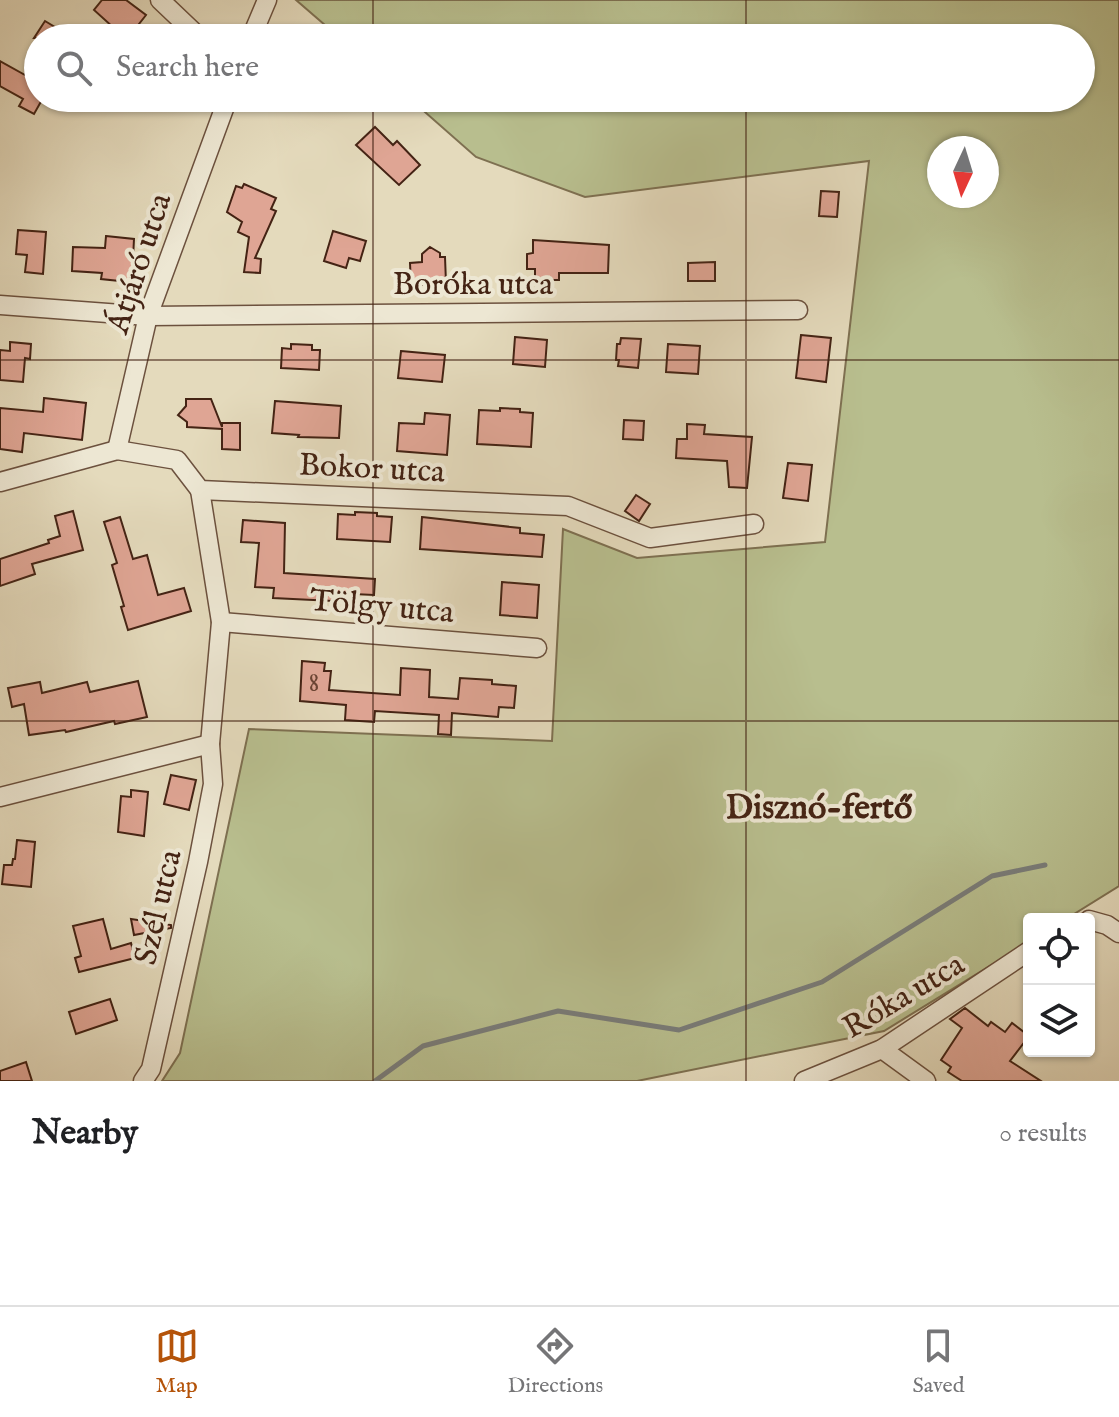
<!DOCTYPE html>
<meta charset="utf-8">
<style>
:root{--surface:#fff;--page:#f6f6f6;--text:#202124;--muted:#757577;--line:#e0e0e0;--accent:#b45309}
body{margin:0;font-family:"IM FELL English",serif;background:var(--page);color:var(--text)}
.controls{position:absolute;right:24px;bottom:24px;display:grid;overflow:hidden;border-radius:8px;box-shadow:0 2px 6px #0004}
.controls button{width:72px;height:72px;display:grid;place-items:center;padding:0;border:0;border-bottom:2px solid var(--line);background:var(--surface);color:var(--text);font:40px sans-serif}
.compass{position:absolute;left:927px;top:136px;width:72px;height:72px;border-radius:50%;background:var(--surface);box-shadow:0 2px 6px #0004;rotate:184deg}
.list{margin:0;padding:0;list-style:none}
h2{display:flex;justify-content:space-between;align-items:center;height:104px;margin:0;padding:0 32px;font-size:34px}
h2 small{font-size:26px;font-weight:400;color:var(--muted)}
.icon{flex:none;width:44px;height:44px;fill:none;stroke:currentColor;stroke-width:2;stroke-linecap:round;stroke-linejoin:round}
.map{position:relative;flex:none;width:1119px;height:1081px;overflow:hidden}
.search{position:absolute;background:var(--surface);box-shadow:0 2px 6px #0004;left:24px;right:24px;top:24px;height:88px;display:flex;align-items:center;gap:20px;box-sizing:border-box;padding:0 28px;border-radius:44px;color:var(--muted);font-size:30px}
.sheet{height:224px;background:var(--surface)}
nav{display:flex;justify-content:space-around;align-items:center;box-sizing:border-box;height:112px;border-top:2px solid var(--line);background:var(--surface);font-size:22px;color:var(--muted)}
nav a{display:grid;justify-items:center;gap:4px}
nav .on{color:var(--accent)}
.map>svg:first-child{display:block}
.green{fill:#b8be8e;stroke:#7e7051;stroke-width:2;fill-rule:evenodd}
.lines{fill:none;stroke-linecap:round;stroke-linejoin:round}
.stream{stroke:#797c79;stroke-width:5}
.building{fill:#dfa594;stroke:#442314;stroke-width:2}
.minor-casing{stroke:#6c513e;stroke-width:21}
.minor{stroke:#ede7d3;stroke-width:18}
.grid{fill:none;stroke:#442314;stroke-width:2;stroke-opacity:0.55}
.labels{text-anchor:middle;stroke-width:8;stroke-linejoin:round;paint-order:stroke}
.number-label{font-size:28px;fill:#6b4434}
.street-label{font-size:32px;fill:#442314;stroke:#ede7d3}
.neighbourhood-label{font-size:34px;font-weight:bold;fill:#442314;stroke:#ede7d3}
</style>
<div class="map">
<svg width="1119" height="1081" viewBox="0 0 1119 1081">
<rect width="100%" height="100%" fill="#e4dabc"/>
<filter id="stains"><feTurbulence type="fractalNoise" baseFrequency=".0025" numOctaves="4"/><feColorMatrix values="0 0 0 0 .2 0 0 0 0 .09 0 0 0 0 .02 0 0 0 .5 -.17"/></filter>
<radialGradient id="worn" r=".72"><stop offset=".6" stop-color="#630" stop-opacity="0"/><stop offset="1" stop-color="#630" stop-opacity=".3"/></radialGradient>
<!-- green -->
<path class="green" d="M296 0H1119V886L1066 919H1029V942L884 1031 637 1081H162L180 1053 249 729 552 741 563 529 637 558 825 542 869 161 585 197 476 157 409 98H1081V38H340ZM939 148H987V196H939Z"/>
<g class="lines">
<!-- stream -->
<polyline class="stream" points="375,1081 423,1046 558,1011 679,1030 822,982 992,876 1045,865"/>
</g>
<!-- building -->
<g class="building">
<polygon points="102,0 126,0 146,15 128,38 125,38 94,10"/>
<polygon points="45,21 73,38 34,38"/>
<polygon points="0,61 34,80 38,73 38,98 43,98 34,114 19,106 23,99 0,86"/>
<polygon points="375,127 393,145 397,141 420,165 399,185 356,145"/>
<polygon points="244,184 276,198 271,209 276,211 255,258 261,259 260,273 244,272 249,237 238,232 242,222 227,212 236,186 242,188"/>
<polygon points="821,191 839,192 837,217 819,216"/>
<polygon points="18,230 46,232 43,274 25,272 27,255 16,254"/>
<polygon points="333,231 366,241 360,261 349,258 346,268 324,261"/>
<polygon points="106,236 134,239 132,279 130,278 129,282 101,279 102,273 72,271 73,247 105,248"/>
<polygon points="533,240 609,245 608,273 559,273 559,280 535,280 535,269 527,269 527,254 533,253"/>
<polygon points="430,247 440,253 440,257 445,257 446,283 411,286 410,263 422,262 422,254"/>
<polygon points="715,262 715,281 688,281 688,263"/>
<polygon points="801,335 831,338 826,382 796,378"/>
<polygon points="515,337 547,340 545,367 513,364"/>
<polygon points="621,338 641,339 638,368 618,366 619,360 616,360 617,344 620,344"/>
<polygon points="10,342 31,344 30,359 25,358 23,382 0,380 0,350 10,351"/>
<polygon points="291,344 312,345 312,350 320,350 319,370 281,368 282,348 291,349"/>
<polygon points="668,344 700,346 698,374 666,372"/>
<polygon points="401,351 445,355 442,382 398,378"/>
<polygon points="44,398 86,403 82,440 24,433 22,452 0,449 0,408 43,412"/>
<polygon points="186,399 211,399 222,427 222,423 240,423 240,450 222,449 222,429 187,427 187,422 178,415 186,406"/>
<polygon points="275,401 341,406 339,438 298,437 299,435 272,433"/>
<polygon points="500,408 520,409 520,412 533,413 531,447 477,444 479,410 500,411"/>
<polygon points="425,413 450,415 447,455 397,451 399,423 424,424"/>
<polygon points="624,420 644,421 643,440 623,439"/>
<polygon points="687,424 705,425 704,434 752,437 747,488 729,487 727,461 676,458 677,439 687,439"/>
<polygon points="788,463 812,465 808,501 783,498"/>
<polygon points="636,495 650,504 639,521 625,511"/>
<polygon points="73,511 83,550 32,564 35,574 0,586 0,559 49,543 48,540 60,536 55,516"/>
<polygon points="355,512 377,513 377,516 392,517 390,542 337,539 338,514 355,515"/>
<polygon points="120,517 133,559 147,555 158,595 184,588 191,611 128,630 121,607 124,606 112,565 117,563 104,522"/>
<polygon points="422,517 520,528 520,533 544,535 542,557 420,549"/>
<polygon points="243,520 285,523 284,573 375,579 374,595 333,593 333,601 273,598 274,588 255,587 259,543 241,542"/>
<polygon points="502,582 539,585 537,618 500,615"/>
<polygon points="302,661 325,663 324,671 331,671 329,690 400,695 401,668 430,670 429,697 458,699 460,678 492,680 492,684 516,686 514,708 499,707 498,717 452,713 451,735 438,734 439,715 375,711 374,722 345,720 346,705 300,701"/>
<polygon points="138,681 147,717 115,724 114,721 66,732 65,730 29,735 24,704 12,707 8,688 40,682 42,693 87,682 90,692"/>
<polygon points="171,775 196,780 189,810 164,804"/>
<polygon points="131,790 148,792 144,836 118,832 121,796 131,797"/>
<polygon points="17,840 35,842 31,887 2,884 4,865 12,865 13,859 15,859"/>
<polygon points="103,919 111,949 131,943 135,958 79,972 75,958 81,956 73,926"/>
<polygon points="131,919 171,925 171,928 134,935"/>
<polygon points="110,999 117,1020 76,1034 69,1012"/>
<polygon points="965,1008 988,1026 991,1022 1005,1032 1012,1023 1029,1036 1010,1061 1041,1081 962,1081 948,1072 951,1067 941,1060 962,1028 950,1019"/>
<polygon points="26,1062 32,1081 0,1081 0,1071"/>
</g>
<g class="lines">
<defs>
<g id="minor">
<polyline points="160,0 200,38"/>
<polyline points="251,38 267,0"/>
<polyline points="0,305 148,316 798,310"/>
<polyline points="117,450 148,316 228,98"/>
<polyline points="0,482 117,450 177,460 200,490 568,506 650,538 754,524"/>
<polyline points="221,622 537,648"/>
<polyline points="0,797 210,744"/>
<polyline points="1089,920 1107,925 1119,933"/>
<polyline points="882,1049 926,1081"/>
<polyline points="143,1081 151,1069 198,862 213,784 210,744 221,622 200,490"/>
<polyline points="804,1081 882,1049 1029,951"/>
</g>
</defs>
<!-- minor casing -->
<use href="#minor" class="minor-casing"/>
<!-- minor -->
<use href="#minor" class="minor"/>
</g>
<!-- grid -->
<path class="grid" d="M373 0V38M746 0V38M373 98V1081M746 98V1081M0 360H1119M0 721H1119"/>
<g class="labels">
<!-- number labels -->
<g class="number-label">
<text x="314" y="691">8</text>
</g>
<!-- street labels -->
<g class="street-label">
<text transform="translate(138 263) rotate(-72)" y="11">Átjáró utca</text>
<text x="473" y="294">Boróka utca</text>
<text transform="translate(372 467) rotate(3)" y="11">Bokor utca</text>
<text transform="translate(382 605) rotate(5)" y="11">Tölgy utca</text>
<text transform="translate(157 907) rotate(-77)" y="11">Szél utca</text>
<text transform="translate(903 995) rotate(-31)" y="11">Róka utca</text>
</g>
<!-- neighbourhood labels -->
<g class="neighbourhood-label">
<text x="819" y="818">Disznó-fertő</text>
</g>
</g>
<rect width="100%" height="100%" filter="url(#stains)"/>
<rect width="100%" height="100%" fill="url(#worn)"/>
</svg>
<div class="controls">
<button><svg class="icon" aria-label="locate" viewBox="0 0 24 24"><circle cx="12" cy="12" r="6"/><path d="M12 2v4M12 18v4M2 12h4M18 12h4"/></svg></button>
<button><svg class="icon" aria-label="layers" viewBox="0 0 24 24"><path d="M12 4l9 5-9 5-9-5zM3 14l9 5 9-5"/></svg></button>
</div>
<svg class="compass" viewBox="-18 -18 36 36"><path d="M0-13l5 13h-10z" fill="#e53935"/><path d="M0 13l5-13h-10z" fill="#757577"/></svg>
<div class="search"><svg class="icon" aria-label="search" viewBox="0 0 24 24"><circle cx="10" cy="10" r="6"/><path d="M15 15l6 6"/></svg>Search here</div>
</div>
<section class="sheet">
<h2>Nearby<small>0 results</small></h2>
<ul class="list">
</ul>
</section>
<nav>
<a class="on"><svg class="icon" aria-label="map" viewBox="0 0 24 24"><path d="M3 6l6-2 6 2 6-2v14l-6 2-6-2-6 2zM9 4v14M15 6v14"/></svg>Map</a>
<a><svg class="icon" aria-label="directions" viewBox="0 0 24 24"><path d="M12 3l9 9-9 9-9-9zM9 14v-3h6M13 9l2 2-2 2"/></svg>Directions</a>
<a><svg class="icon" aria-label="saved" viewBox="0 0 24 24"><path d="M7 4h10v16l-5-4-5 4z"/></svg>Saved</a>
</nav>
